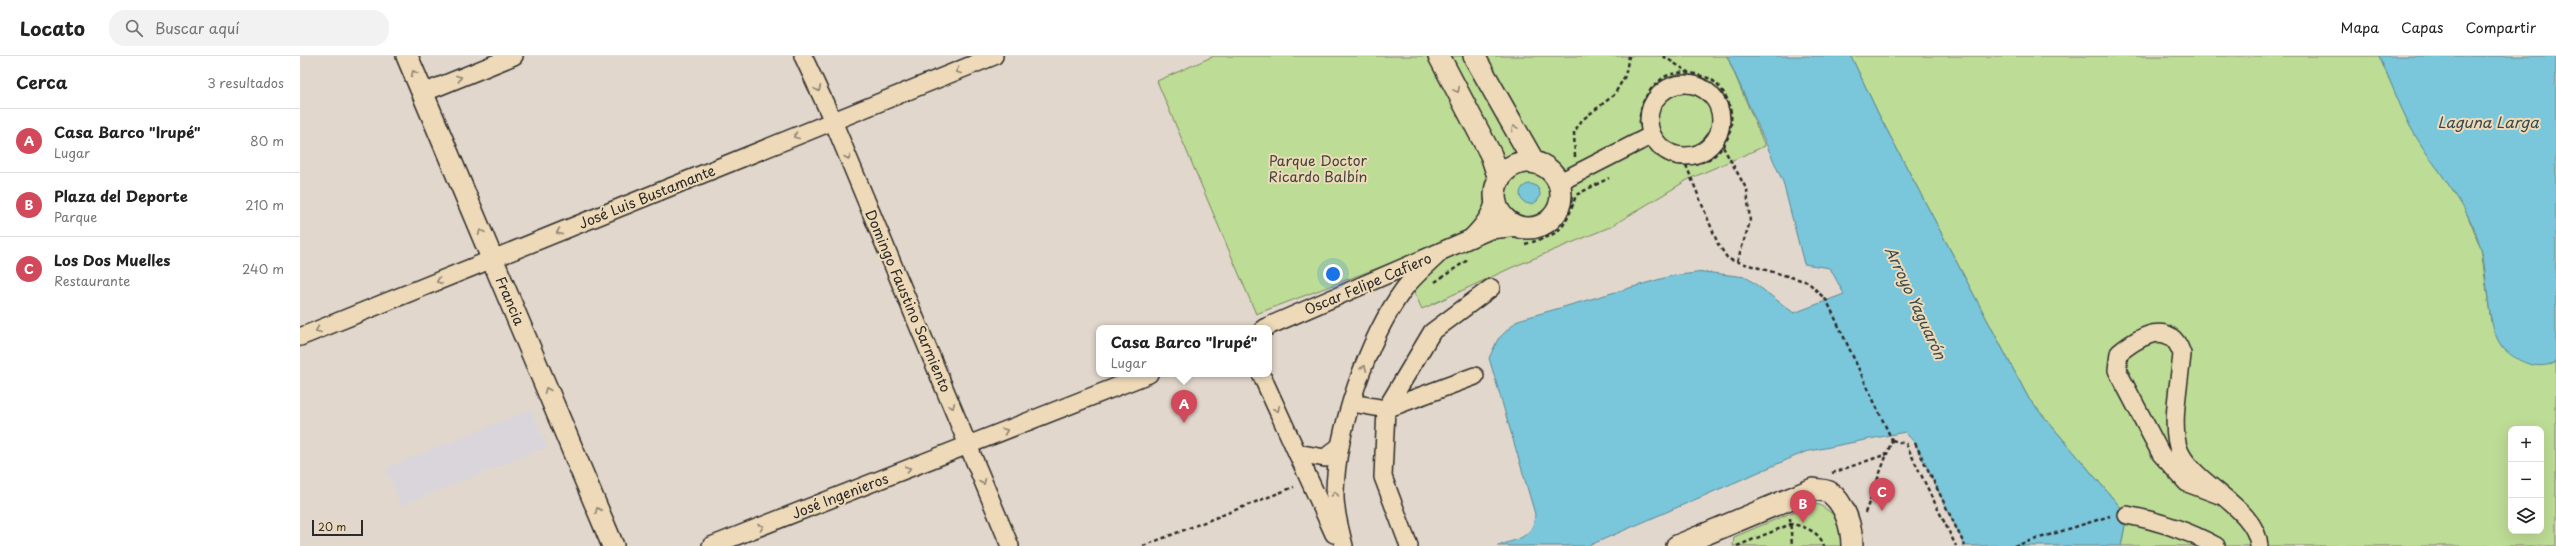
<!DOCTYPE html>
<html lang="es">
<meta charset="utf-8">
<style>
:root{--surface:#fff;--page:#f2f2f2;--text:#222;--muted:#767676;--line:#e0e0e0;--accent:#d1495b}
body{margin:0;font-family:"Playpen Sans",sans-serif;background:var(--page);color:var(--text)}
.controls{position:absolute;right:12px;bottom:12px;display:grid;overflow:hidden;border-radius:8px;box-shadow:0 4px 16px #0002}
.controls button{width:36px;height:36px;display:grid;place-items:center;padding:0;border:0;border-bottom:1px solid var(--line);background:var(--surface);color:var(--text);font:20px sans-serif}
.scale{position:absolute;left:12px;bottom:10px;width:51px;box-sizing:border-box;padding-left:4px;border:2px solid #2b2b2b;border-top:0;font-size:11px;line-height:14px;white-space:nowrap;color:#2b2b2b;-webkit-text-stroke:3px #eedab8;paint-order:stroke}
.you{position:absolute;left:1033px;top:218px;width:14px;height:14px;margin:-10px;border:3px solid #fff;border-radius:50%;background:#1a73e8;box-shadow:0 0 0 6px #1a73e833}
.badge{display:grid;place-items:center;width:26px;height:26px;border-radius:50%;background:var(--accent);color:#fff;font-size:13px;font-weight:700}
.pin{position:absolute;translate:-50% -33px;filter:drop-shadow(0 1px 2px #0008)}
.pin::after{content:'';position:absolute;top:21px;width:14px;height:12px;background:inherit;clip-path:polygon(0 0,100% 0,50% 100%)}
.popup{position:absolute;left:796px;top:269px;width:176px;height:52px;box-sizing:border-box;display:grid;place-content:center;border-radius:8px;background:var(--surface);filter:drop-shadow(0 1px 3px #0005);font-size:13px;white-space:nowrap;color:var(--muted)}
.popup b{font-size:15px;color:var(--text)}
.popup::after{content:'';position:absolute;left:50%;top:100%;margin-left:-8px;border:8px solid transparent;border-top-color:var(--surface)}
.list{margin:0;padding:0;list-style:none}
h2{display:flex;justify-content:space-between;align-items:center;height:52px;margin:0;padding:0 16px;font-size:17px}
h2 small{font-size:13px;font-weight:400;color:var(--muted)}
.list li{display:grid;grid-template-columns:26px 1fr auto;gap:12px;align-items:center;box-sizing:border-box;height:64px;padding:0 16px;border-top:1px solid var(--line)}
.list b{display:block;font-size:15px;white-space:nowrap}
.list p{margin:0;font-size:13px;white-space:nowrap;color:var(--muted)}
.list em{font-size:13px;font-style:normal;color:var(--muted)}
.icon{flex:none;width:22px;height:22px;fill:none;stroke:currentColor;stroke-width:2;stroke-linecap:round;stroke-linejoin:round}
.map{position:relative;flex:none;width:2256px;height:490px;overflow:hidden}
header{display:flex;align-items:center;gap:24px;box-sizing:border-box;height:56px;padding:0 20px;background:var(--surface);border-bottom:1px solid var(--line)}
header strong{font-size:19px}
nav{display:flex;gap:22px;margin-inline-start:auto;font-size:14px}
.search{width:280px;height:36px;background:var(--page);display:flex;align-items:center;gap:10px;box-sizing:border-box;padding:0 14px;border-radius:16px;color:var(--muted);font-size:15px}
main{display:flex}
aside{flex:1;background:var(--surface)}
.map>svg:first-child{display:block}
.built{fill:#d9d5da}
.green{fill:#bddc95;stroke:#748460;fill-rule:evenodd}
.water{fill:#7ac6da;stroke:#5a8894}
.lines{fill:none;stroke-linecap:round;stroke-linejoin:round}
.minor-casing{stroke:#2b2b2b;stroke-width:20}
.major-casing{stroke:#2b2b2b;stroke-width:24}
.path{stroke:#2b2b2b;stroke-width:2.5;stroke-dasharray:4 3;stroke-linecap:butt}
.minor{stroke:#eedab8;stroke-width:17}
.major{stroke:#eedab8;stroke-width:21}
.oneway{stroke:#8c8272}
.labels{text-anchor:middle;stroke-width:4;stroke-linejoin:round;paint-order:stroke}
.park-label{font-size:14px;fill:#41463b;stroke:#eedab8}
.street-label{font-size:14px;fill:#2b2b2b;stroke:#eedab8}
.water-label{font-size:15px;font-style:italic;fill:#3b4a4e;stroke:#eedab8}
</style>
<header>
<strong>Locato</strong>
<div class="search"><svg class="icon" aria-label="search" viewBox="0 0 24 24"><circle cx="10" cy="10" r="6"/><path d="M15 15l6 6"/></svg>Buscar aquí</div>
<nav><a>Mapa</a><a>Capas</a><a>Compartir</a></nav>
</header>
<main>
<aside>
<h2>Cerca<small>3 resultados</small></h2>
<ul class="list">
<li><span class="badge">A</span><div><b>Casa Barco &quot;Irupé&quot;</b><p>Lugar</p></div><em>80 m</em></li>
<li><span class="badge">B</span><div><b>Plaza del Deporte</b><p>Parque</p></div><em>210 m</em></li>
<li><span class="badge">C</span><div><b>Los Dos Muelles</b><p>Restaurante</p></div><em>240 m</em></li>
</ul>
</aside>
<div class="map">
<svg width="2256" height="490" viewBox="0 0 2256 490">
<rect width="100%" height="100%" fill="#e2d7cc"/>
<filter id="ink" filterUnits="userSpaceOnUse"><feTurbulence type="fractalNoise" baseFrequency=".025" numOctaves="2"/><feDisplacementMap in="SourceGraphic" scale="8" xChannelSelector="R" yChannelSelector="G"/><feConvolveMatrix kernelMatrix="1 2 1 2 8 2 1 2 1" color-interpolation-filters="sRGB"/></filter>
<g filter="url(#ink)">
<!-- built -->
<polygon class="built" points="231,353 247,391 101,450 86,412"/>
<!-- green -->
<g class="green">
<polygon points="914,0 1427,0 1465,90 1389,123 1310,171 1213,211 1122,253 1099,204 956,258 857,25"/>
<path d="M1551 0H2079L2110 70 2165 153 2181 193 2191 266 2250 309 2256 306V490H1821L1827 459 1729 343 1578 57ZM2211 373H2241V475H2211Z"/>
<polygon points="1512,448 1520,449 1537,461 1542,490 1433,490 1434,481"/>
</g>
<!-- water -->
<g class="water">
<path d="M1427 0H1551L1578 57 1729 343 1827 459 1821 490H1665L1615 387 1605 376 1505 396 1288 490H1197C1217 483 1234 482 1235 458L1189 302 1198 283 1218 264 1371 220 1404 216 1446 221 1494 257 1544 238 1530 212 1504 208 1483 126Z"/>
<path d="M2079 0H2256V306C2237 315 2218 306 2204 293 2185 273 2189 220 2181 193 2169 146 2132 112 2110 70 2098 47 2090 23 2079 0Z"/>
<circle cx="1230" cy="138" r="10"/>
</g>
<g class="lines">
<defs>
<g id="minor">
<polyline points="503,0 533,65 710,490"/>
<circle cx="1385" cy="64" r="36"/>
<polyline points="123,37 214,0"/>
<polyline points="1260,126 1352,79"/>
<path d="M1172 181C1183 170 1195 155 1195 139"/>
<polyline points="964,272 1190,174 1219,171"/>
<polyline points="0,281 694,0"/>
<polyline points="961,318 1034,478"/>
<polyline points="1175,320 1086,353 1132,276 1191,232"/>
<polyline points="1052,347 1086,353 1083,421 1109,490"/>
<polyline points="997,397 1025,402 1040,390"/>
<path d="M1922 440 1887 427 1861 398 1817 314 1819 297C1840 280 1870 262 1882 298 1880 324 1869 372 1880 396 1896 430 1957 452 1959 490"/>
<path d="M1827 459C1859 465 1887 474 1916 490"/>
<polyline points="411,490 849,318"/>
<path d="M1044 490C1040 473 1034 454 1035 436 1036 375 1068 282 1104 233 1114 220 1127 209 1139 198"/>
</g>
<g id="major">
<polyline points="107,0 313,490"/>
<polyline points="1139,0 1191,99 1199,123"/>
<polyline points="1174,0 1234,106"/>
<circle cx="1228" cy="139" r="33"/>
<path d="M1377 490 1513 433C1518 434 1525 434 1529 436 1545 447 1552 472 1552 490"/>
</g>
</defs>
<!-- minor casing -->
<use href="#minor" class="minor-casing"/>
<!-- major casing -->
<use href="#major" class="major-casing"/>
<!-- path -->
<g class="path">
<polyline points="1363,0 1388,16"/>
<path d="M1340 68C1339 47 1347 35 1363 22 1371 16 1387 15 1395 18 1400 20 1408 21 1412 24 1446 50 1433 107 1389 108 1385 109 1380 109 1377 108 1369 106 1362 101 1355 98L1352 99"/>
<polyline points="1423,91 1447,134 1450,166 1437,206"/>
<polyline points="1275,101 1274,76 1282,64 1314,39 1325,20 1329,0"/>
<polyline points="1386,109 1418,188 1428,203 1508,226 1527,245 1592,384"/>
<path d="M1225 188C1260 179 1265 174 1276 139L1309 122"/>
<polyline points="1135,226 1169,203"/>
<polyline points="1592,384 1606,388 1656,490"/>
<polyline points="1615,387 1665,490"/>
<polyline points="1532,417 1587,398 1592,384"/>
<polyline points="1565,457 1587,398"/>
<polyline points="1490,462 1492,490"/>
<polyline points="843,490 994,431"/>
<path d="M1437 490 1491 468C1504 470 1520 476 1524 490"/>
<polyline points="1714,490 1810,460"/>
</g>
<!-- minor -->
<use href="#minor" class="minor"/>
<!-- major -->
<use href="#major" class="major"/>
</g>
<!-- one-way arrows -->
<defs><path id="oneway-chevron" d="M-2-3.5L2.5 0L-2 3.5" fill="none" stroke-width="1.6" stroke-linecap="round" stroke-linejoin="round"/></defs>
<g class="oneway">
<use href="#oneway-chevron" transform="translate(658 15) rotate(158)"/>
<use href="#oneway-chevron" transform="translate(114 17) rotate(-114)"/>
<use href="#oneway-chevron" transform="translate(159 22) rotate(-22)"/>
<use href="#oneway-chevron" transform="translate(518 33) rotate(66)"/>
<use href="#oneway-chevron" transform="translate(1157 34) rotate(62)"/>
<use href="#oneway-chevron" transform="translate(1214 72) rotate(-118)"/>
<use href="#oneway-chevron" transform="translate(496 80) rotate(158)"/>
<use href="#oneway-chevron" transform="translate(548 101) rotate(67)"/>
<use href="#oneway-chevron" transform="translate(181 176) rotate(-113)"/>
<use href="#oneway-chevron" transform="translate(259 176) rotate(158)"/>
<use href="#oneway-chevron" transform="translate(139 225) rotate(158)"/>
<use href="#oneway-chevron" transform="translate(18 274) rotate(158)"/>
<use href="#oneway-chevron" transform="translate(1064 312) rotate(-68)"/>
<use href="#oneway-chevron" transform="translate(247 334) rotate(-113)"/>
<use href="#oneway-chevron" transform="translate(652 350) rotate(67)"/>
<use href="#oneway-chevron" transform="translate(977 353) rotate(65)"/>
<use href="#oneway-chevron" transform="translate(705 375) rotate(-22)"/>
<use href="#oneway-chevron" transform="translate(608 413) rotate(-21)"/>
<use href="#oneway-chevron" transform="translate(683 426) rotate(67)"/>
<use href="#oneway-chevron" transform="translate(1035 438) rotate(-91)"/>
<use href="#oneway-chevron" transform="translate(298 454) rotate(-113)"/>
<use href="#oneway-chevron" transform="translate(461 471) rotate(-21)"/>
</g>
</g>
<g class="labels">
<!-- park labels -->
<g class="park-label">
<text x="1018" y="110">Parque Doctor<tspan x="1018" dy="16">Ricardo Balbín</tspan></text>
</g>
<!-- street labels -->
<g class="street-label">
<text transform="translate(347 141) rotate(-22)" y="5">José Luis Bustamante</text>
<text transform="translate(1068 228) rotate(-23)" y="5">Oscar Felipe Cafiero</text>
<text transform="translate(210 245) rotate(67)" y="5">Francia</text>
<text transform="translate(608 245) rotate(67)" y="5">Domingo Faustino Sarmiento</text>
<text transform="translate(540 440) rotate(-21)" y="5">José Ingenieros</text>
</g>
<!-- water labels -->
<g class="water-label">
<text x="2188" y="72">Laguna Larga</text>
<text transform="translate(1615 247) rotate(65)" y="5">Arroyo Yaguarón</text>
</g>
</g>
</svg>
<div class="controls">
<button>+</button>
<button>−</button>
<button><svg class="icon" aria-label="layers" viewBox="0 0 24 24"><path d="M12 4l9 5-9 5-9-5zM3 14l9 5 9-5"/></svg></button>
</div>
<div class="scale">20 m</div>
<div class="you"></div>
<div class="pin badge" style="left:884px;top:367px">A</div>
<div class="popup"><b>Casa Barco &quot;Irupé&quot;</b>Lugar</div>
<div class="pin badge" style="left:1503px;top:467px">B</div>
<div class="pin badge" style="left:1582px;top:455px">C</div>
</div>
</main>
